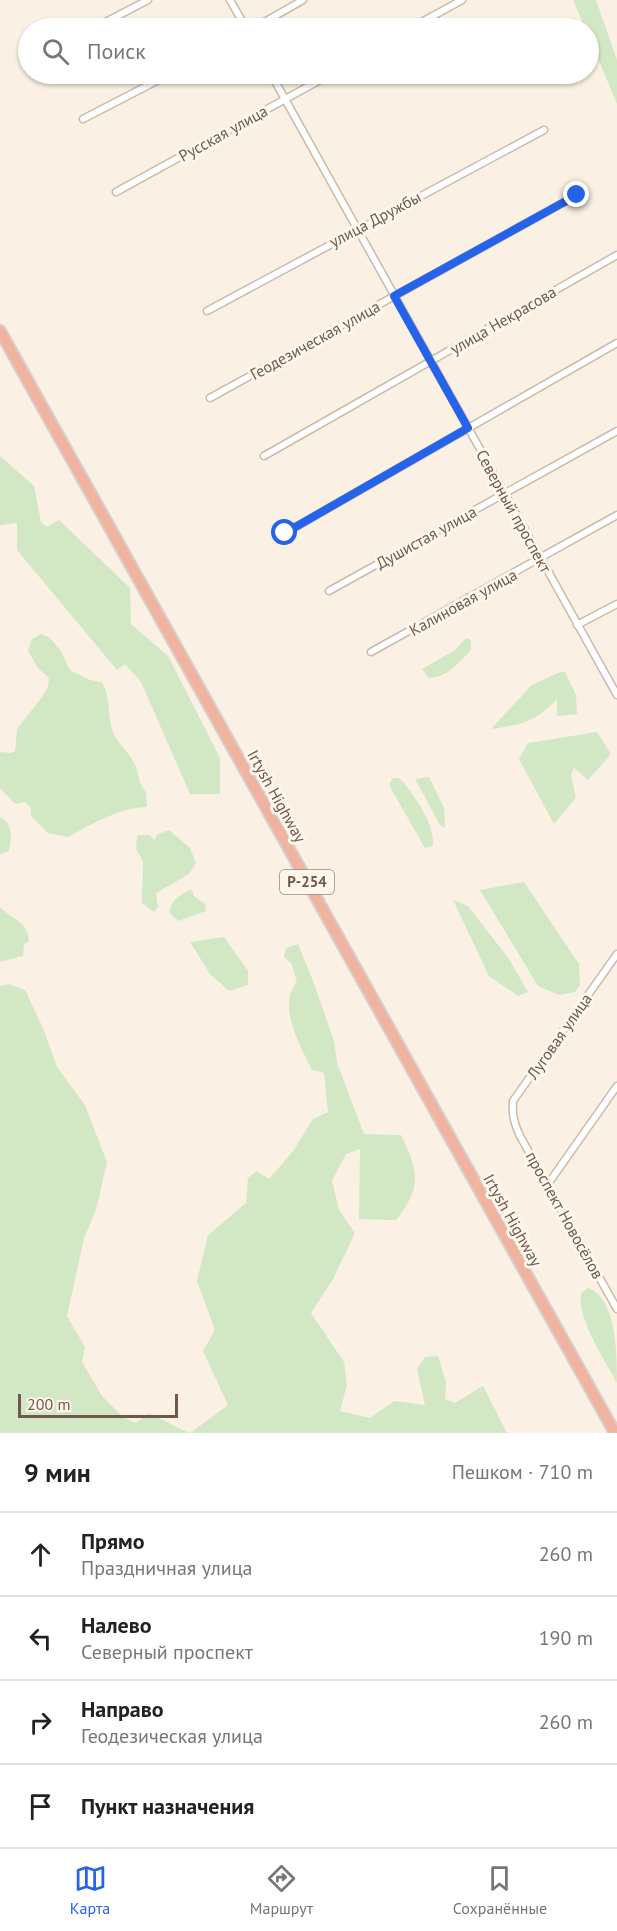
<!DOCTYPE html>
<html lang="ru">
<meta charset="utf-8">
<style>
:root{--surface:#fff;--page:#f2f2f2;--text:#222;--muted:#767676;--line:#e0e0e0;--accent:#2563eb}
body{margin:0;font-family:"PT Sans",sans-serif;background:var(--page);color:var(--text)}
.scale{position:absolute;left:18px;bottom:15px;width:160px;box-sizing:border-box;padding-left:6px;border:3px solid #71584c;border-top:0;font-size:16px;line-height:21px;white-space:nowrap;color:#71584c;-webkit-text-stroke:4px #fef6ea;paint-order:stroke}
.stop{position:absolute;width:18px;height:18px;margin:-14px;border:4px solid #2563eb;border-radius:50%;background:#fff}
.stop.end{background:#2563eb;border-color:#fff;box-shadow:0 2px 6px #0008}
.list{margin:0;padding:0;list-style:none}
h2{display:flex;justify-content:space-between;align-items:center;height:78px;margin:0;padding:0 24px;font-size:26px}
h2 small{font-size:20px;font-weight:400;color:var(--muted)}
.list li{display:grid;grid-template-columns:39px 1fr auto;gap:18px;align-items:center;box-sizing:border-box;height:84px;padding:0 24px;border-top:2px solid var(--line)}
.list b{display:block;font-size:22px;white-space:nowrap}
.list p{margin:0;font-size:20px;white-space:nowrap;color:var(--muted)}
.list em{font-size:20px;font-style:normal;color:var(--muted)}
.icon{flex:none;width:33px;height:33px;fill:none;stroke:currentColor;stroke-width:2;stroke-linecap:round;stroke-linejoin:round}
.map{position:relative;flex:none;width:617px;height:1433px;overflow:hidden}
.search{position:absolute;background:var(--surface);box-shadow:0 2px 4px #0004;left:18px;right:18px;top:18px;height:66px;display:flex;align-items:center;gap:15px;box-sizing:border-box;padding:0 21px;border-radius:33px;color:var(--muted);font-size:22px}
.sheet{height:414px;background:var(--surface)}
nav{display:flex;justify-content:space-around;align-items:center;box-sizing:border-box;height:84px;border-top:2px solid var(--line);background:var(--surface);font-size:16px;color:var(--muted)}
nav a{display:grid;justify-items:center;gap:3px}
nav .on{color:var(--accent)}
.map>svg:first-child{display:block}
.green{fill:#d2e7c4}
.lines{fill:none;stroke-linecap:round;stroke-linejoin:round}
.street-casing{stroke:#cbb9ab;stroke-width:9}
.highway-casing{stroke:#d7d0cd;stroke-width:14}
.street{stroke:#fff;stroke-width:6}
.highway{stroke:#f0b39f;stroke-width:10}
.route{stroke:#2563eb;stroke-width:8}
.labels{text-anchor:middle;stroke-width:6;stroke-linejoin:round;paint-order:stroke}
.shield{fill:#fef6ea;stroke:#9b877b;stroke-width:1.5}
.shield-label{font-size:15px;font-weight:bold;fill:#71584c}
.street-label{font-size:16px;fill:#71584c;stroke:#fef6ea}
</style>
<div class="map">
<svg width="617" height="1433" viewBox="0 0 617 1433">
<rect width="100%" height="100%" fill="#faf1e4"/>
<!-- green -->
<g class="green">
<polygon points="573,0 596,0 617,60 617,104 589,37 588,28 585,28"/>
<polygon points="0,456 34,486 41,522 47,527 59,520 130,588 131,624 168,656 220,758 220,794 190,794 141,682 125,664 117,670 17,550 17,523 0,525"/>
<path d="M41 634 50 638 61 651 70 670 90 680 102 682C111 698 107 715 113 732 118 744 128 751 134 763 140 773 137 783 146 792L147 807C121 807 92 824 68 837L48 833 31 816V808L25 802 15 804 0 788V752L12 753 15 751 17 729 42 697 48 687 49 678 38 668 28 651 32 639Z"/>
<path d="M466 638 471 640V650C459 663 447 677 429 678L422 669 455 650Z"/>
<path d="M560 672H565L576 695 577 714 557 716V699C534 723 523 724 491 729L532 685Z"/>
<polygon points="597,732 611,754 588,780 574,768 571,775 576,798 554,824 519,759 528,743"/>
<polygon points="429,777 444,808 445,828 440,825 415,779"/>
<path d="M393 778H399C414 793 435 825 433 846L425 848 389 785Z"/>
<path d="M0 817C13 824 12 837 9 851L0 854Z"/>
<polygon points="169,830 190,848 196,863 189,874 156,893 158,907 154,912 142,903 143,861 136,849 137,835 150,835 154,840 158,834"/>
<polygon points="524,882 579,964 580,985 575,992 559,995 538,986 480,890"/>
<path d="M191 889 194 896 205 904 206 911 178 921 169 912C172 899 180 895 191 889Z"/>
<polygon points="453,900 468,906 509,959 528,992 518,996 489,976"/>
<path d="M0 907C12 920 28 921 29 941L24 944 23 956 0 962Z"/>
<polygon points="224,937 248,971 248,985 229,991 210,974 190,942"/>
<path d="M298 944 313 981 334 1041 337 1063 364 1134 401 1135C419 1172 422 1187 396 1220L359 1219 360 1149 346 1154 332 1181 339 1210 355 1233 333 1279 311 1313 344 1362 347 1385 340 1411 370 1418 394 1401 425 1405 417 1369 425 1357 438 1356 446 1382 445 1399 455 1403 483 1386 507 1433H190L228 1405 203 1351 215 1330 197 1281 208 1235 246 1203 248 1178 257 1171 269 1179 294 1150 313 1119 328 1112 324 1073 312 1070C301 1046 276 1006 297 982L291 963 284 957 286 948Z"/>
<polygon points="8,984 25,990 43,1028 57,1067 85,1105 107,1162 96,1210 84,1238 67,1316 85,1347 82,1362 102,1396 123,1417 136,1423 149,1413 189,1433 0,1433 0,986"/>
<path d="M588 1288C617 1298 617 1356 617 1383 606 1362 576 1317 581 1293Z"/>
</g>
<g class="lines">
<defs>
<g id="street">
<polyline points="230,0 246,28"/>
<polyline points="94,28 148,0"/>
<polyline points="254,28 303,0"/>
<polyline points="411,28 462,0"/>
<polyline points="271,74 617,695"/>
<polyline points="83,119 170,74"/>
<polyline points="116,192 331,74"/>
<polyline points="207,311 544,130"/>
<polyline points="210,398 577,195"/>
<polyline points="264,456 617,255"/>
<polyline points="285,533 617,343"/>
<polyline points="329,591 617,431"/>
<polyline points="577,625 617,604"/>
<polyline points="371,652 617,515"/>
<path d="M617 954 513 1101C512 1115 514 1123 520 1136L617 1309"/>
<polyline points="548,1184 617,1086"/>
</g>
<polyline id="highway" points="0,331 615,1433"/>
</defs>
<!-- street casing -->
<use href="#street" class="street-casing"/>
<!-- highway casing -->
<use href="#highway" class="highway-casing"/>
<!-- street -->
<use href="#street" class="street"/>
<!-- highway -->
<use href="#highway" class="highway"/>
</g>
<g class="lines">
<!-- route -->
<polyline class="route" points="285,533 468,428 394,296 577,195"/>
</g>
<g class="labels">
<!-- shield labels -->
<rect class="shield" x="280" y="870" width="54" height="24" rx="4.5"/>
<g class="shield-label">
<text x="307" y="887">Р-254</text>
</g>
<!-- street labels -->
<g class="street-label">
<text transform="translate(223 133) rotate(-29)" y="6">Русская улица</text>
<text transform="translate(375 219) rotate(-28)" y="6">улица Дружбы</text>
<text transform="translate(503 320) rotate(-30)" y="6">улица Некрасова</text>
<text transform="translate(315 340) rotate(-29)" y="6">Геодезическая улица</text>
<text transform="translate(514 511) rotate(61)" y="6">Северный проспект</text>
<text transform="translate(426 537) rotate(-29)" y="6">Душистая улица</text>
<text transform="translate(463 602) rotate(-29)" y="6">Калиновая улица</text>
<text transform="translate(277 796) rotate(61)" y="6">Irtysh Highway</text>
<text transform="translate(559 1036) rotate(-55)" y="6">Луговая улица</text>
<text transform="translate(565 1215) rotate(61)" y="6">проспект Новосёлов</text>
<text transform="translate(513 1220) rotate(61)" y="6">Irtysh Highway</text>
</g>
</g>
</svg>
<div class="scale">200 m</div>
<div class="stop" style="left:285px;top:533px"></div>
<div class="stop end" style="left:577px;top:195px"></div>
<div class="search"><svg class="icon" aria-label="search" viewBox="0 0 24 24"><circle cx="10" cy="10" r="6"/><path d="M15 15l6 6"/></svg>Поиск</div>
</div>
<section class="sheet">
<h2>9 мин<small>Пешком · 710 m</small></h2>
<ul class="list">
<li><svg class="icon" aria-label="ahead" viewBox="0 0 24 24"><path d="M12 20V5M6 11l6-6 6 6"/></svg><div><b>Прямо</b><p>Праздничная улица</p></div><em>260 m</em></li>
<li><svg class="icon" aria-label="left" viewBox="0 0 24 24"><path d="M17 20v-9H6M10 6l-5 5 5 5"/></svg><div><b>Налево</b><p>Северный проспект</p></div><em>190 m</em></li>
<li><svg class="icon" aria-label="right" viewBox="0 0 24 24"><path d="M7 20v-9h11M14 6l5 5-5 5"/></svg><div><b>Направо</b><p>Геодезическая улица</p></div><em>260 m</em></li>
<li><svg class="icon" aria-label="arrive" viewBox="0 0 24 24"><path d="M6 21V4h12l-3 4 3 4H6"/></svg><div><b>Пункт назначения</b></div></li>
</ul>
</section>
<nav>
<a class="on"><svg class="icon" aria-label="map" viewBox="0 0 24 24"><path d="M3 6l6-2 6 2 6-2v14l-6 2-6-2-6 2zM9 4v14M15 6v14"/></svg>Карта</a>
<a><svg class="icon" aria-label="directions" viewBox="0 0 24 24"><path d="M12 3l9 9-9 9-9-9zM9 14v-3h6M13 9l2 2-2 2"/></svg>Маршрут</a>
<a><svg class="icon" aria-label="saved" viewBox="0 0 24 24"><path d="M7 4h10v16l-5-4-5 4z"/></svg>Сохранённые</a>
</nav>
